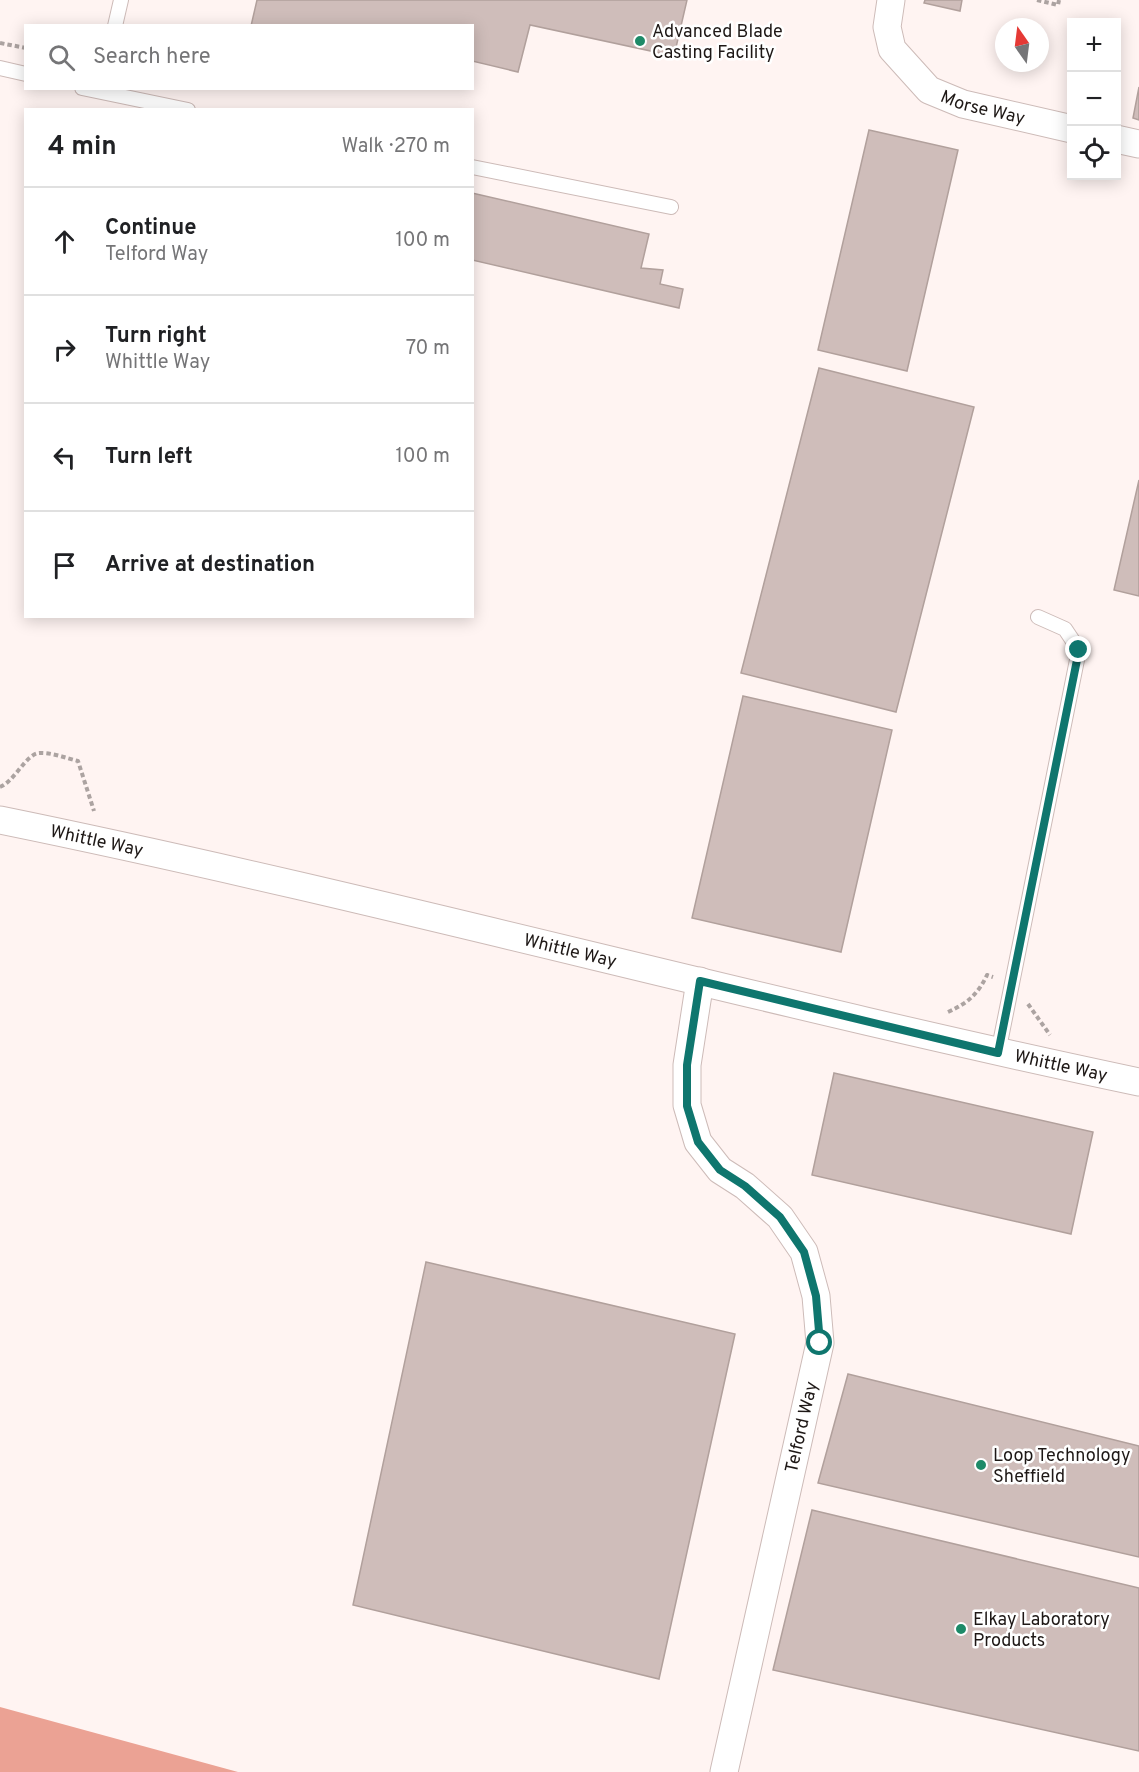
<!DOCTYPE html>
<meta charset="utf-8">
<style>
:root{--surface:#fff;--page:#f6f6f6;--text:#202124;--muted:#757577;--line:#e0e0e0}
body{margin:0;font-family:Overpass,sans-serif;background:var(--page);color:var(--text)}
.controls{position:absolute;right:18px;top:18px;display:grid;overflow:hidden;border-radius:0px;box-shadow:0 3px 15px #0003}
.controls button{width:54px;height:54px;display:grid;place-items:center;padding:0;border:0;border-bottom:2px solid var(--line);background:var(--surface);color:var(--text);font:30px sans-serif}
.compass{position:absolute;left:995px;top:18px;width:54px;height:54px;border-radius:50%;background:var(--surface);box-shadow:0 3px 15px #0003;rotate:346deg}
.stop{position:absolute;width:18px;height:18px;margin:-14px;border:4px solid #0f766e;border-radius:50%;background:#fff}
.stop.end{background:#0f766e;border-color:#fff;box-shadow:0 2px 6px #0008}
.list{margin:0;padding:0;list-style:none}
h2{display:flex;justify-content:space-between;align-items:center;height:78px;margin:0;padding:0 24px;font-size:26px}
h2 small{font-size:20px;font-weight:400;color:var(--muted)}
.list li{display:grid;grid-template-columns:39px 1fr auto;gap:18px;align-items:center;box-sizing:border-box;height:108px;padding:0 24px;border-top:2px solid var(--line)}
.list b{display:block;font-size:22px;white-space:nowrap}
.list p{margin:0;font-size:20px;white-space:nowrap;color:var(--muted)}
.list em{font-size:20px;font-style:normal;color:var(--muted)}
.icon{flex:none;width:33px;height:33px;fill:none;stroke:currentColor;stroke-width:2;stroke-linecap:round;stroke-linejoin:round}
.map{position:relative;flex:none;width:1139px;height:1772px;overflow:hidden}
.search{position:absolute;background:var(--surface);box-shadow:0 3px 15px #0003;left:24px;top:24px;width:450px;height:66px;display:flex;align-items:center;gap:15px;box-sizing:border-box;padding:0 21px;border-radius:0px;color:var(--muted);font-size:22px}
.panel{position:absolute;background:var(--surface);box-shadow:0 3px 15px #0003;left:24px;top:108px;width:450px;height:510px;border-radius:0px}
.map>svg:first-child{display:block}
.forest{fill:#eba294}
.building{fill:#cfbdba;stroke:#b1a09c;stroke-width:1.5}
.lines{fill:none;stroke-linecap:round;stroke-linejoin:round}
.lane-casing{stroke:#cdbbb8;stroke-width:16}
.street-casing{stroke:#cdbbb8;stroke-width:29}
.path{stroke:#aca3a1;stroke-width:4;stroke-dasharray:4.5 3;stroke-linecap:butt}
.lane{stroke:#fff;stroke-width:14}
.street{stroke:#fff;stroke-width:27}
.route{stroke:#0f766e;stroke-width:8}
.poi-dot{fill:#1d8a68;stroke:#fff;stroke-width:2}
.labels{text-anchor:middle;stroke-width:5;stroke-linejoin:round;paint-order:stroke}
.poi-label{font-size:18px;fill:#1e1816;stroke:#fff;text-anchor:start}
.street-label{font-size:18px;fill:#1e1816;stroke:#fff}
</style>
<div class="map">
<svg width="1139" height="1772" viewBox="0 0 1139 1772">
<rect width="100%" height="100%" fill="#fff4f2"/>
<!-- forest -->
<polygon class="forest" points="0,1707 238,1772 0,1772"/>
<!-- building -->
<g class="building">
<polygon points="257,0 687,0 674,56 530,25 518,72 472,61 472,26 251,26"/>
<polygon points="925,0 962,0 960,11 924,3"/>
<polygon points="1139,87 1139,120 1133,118"/>
<polygon points="869,130 958,150 907,371 818,350"/>
<polygon points="472,193 649,234 641,268 663,270 660,284 683,289 679,308 472,260"/>
<polygon points="819,368 974,407 896,712 741,673"/>
<polygon points="1139,480 1139,596 1114,590"/>
<polygon points="743,696 892,730 841,952 692,918"/>
<polygon points="834,1073 1093,1132 1071,1234 812,1175"/>
<polygon points="426,1262 735,1334 659,1679 353,1605"/>
<polygon points="848,1374 1139,1446 1139,1557 818,1483"/>
<polygon points="812,1510 1139,1588 1139,1751 773,1670"/>
</g>
<g class="lines">
<defs>
<g id="lane">
<polyline points="115,26 121,0"/>
<polyline points="0,68 26,74"/>
<polyline points="82,88 188,110"/>
<polyline points="472,167 671,207"/>
<polyline points="998,1053 1079,650 1065,629 1038,617"/>
</g>
<g id="street">
<path id="s1" d="M891 0 887 27 892 49 929 90 963 104 1072 129"/>
<polyline points="1116,139 1139,144"/>
<path id="s2" d="M0 820C382 898 758 1002 1139 1082"/>
<polyline points="700,981 687,1065 687,1105 698,1142 720,1170 745,1186 780,1217 804,1252 816,1296 820,1343 724,1772"/>
</g>
</defs>
<!-- lane casing -->
<use href="#lane" class="lane-casing"/>
<!-- street casing -->
<use href="#street" class="street-casing"/>
<!-- path -->
<g class="path">
<polyline points="1037,0 1058,5 1059,0"/>
<polyline points="0,43 26,48"/>
<path d="M0 787C15 781 26 754 39 753 50 752 66 758 78 761L94 811"/>
<polyline points="1028,1004 1050,1035"/>
<path d="M948 1012C968 1003 978 994 987 975L993 977"/>
</g>
<!-- lane -->
<use href="#lane" class="lane"/>
<!-- street -->
<use href="#street" class="street"/>
</g>
<g class="lines">
<!-- route -->
<polyline class="route" points="820,1343 816,1296 804,1252 780,1217 745,1186 720,1170 698,1142 687,1106 687,1065 700,981 998,1053 1079,650"/>
</g>
<!-- markers -->
<g class="poi-dot">
<circle cx="640" cy="41" r="6"/>
<circle cx="981" cy="1465" r="6"/>
<circle cx="961" cy="1629" r="6"/>
</g>
<g class="labels">
<!-- poi labels -->
<g class="poi-label">
<text x="652" y="37">Advanced Blade<tspan x="652" dy="21">Casting Facility</tspan></text>
<text x="993" y="1461">Loop Technology<tspan x="993" dy="21">Sheffield</tspan></text>
<text x="973" y="1625">Elkay Laboratory<tspan x="973" dy="21">Products</tspan></text>
</g>
<!-- street labels -->
<g class="street-label">
<text dy="6" stroke="none"><textPath href="#s1" startOffset="162">Morse Way</textPath></text>
<text dy="6" stroke="none"><textPath href="#s2" startOffset="99">Whittle Way</textPath></text>
<text dy="6" stroke="none"><textPath href="#s2" startOffset="585">Whittle Way</textPath></text>
<text dy="6" stroke="none"><textPath href="#s2" startOffset="1089">Whittle Way</textPath></text>
<text transform="translate(801 1427) rotate(-77)" y="6">Telford Way</text>
</g>
</g>
</svg>
<div class="controls">
<button>+</button>
<button>−</button>
<button><svg class="icon" aria-label="locate" viewBox="0 0 24 24"><circle cx="12" cy="12" r="6"/><path d="M12 2v4M12 18v4M2 12h4M18 12h4"/></svg></button>
</div>
<svg class="compass" viewBox="-18 -18 36 36"><path d="M0-13l5 13h-10z" fill="#e53935"/><path d="M0 13l5-13h-10z" fill="#757577"/></svg>
<div class="stop" style="left:820px;top:1343px"></div>
<div class="stop end" style="left:1079px;top:650px"></div>
<div class="search"><svg class="icon" aria-label="search" viewBox="0 0 24 24"><circle cx="10" cy="10" r="6"/><path d="M15 15l6 6"/></svg>Search here</div>
<section class="panel">
<h2>4 min<small>Walk · 270 m</small></h2>
<ul class="list">
<li><svg class="icon" aria-label="ahead" viewBox="0 0 24 24"><path d="M12 20V5M6 11l6-6 6 6"/></svg><div><b>Continue</b><p>Telford Way</p></div><em>100 m</em></li>
<li><svg class="icon" aria-label="right" viewBox="0 0 24 24"><path d="M7 20v-9h11M14 6l5 5-5 5"/></svg><div><b>Turn right</b><p>Whittle Way</p></div><em>70 m</em></li>
<li><svg class="icon" aria-label="left" viewBox="0 0 24 24"><path d="M17 20v-9H6M10 6l-5 5 5 5"/></svg><div><b>Turn left</b></div><em>100 m</em></li>
<li><svg class="icon" aria-label="arrive" viewBox="0 0 24 24"><path d="M6 21V4h12l-3 4 3 4H6"/></svg><div><b>Arrive at destination</b></div></li>
</ul>
</section>
</div>
